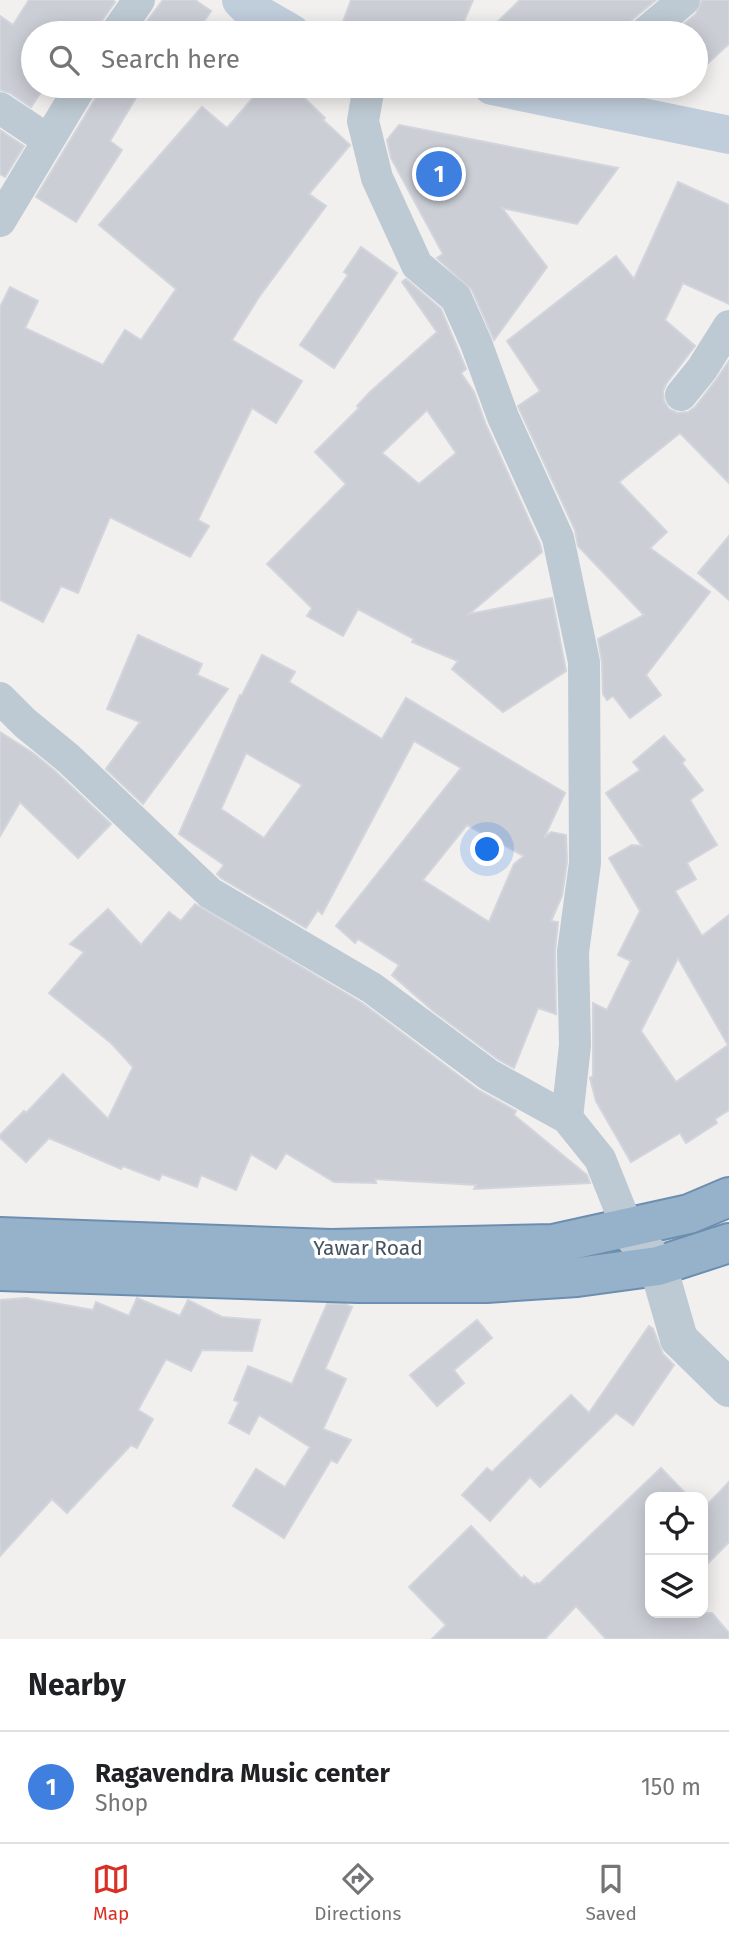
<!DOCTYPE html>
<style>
:root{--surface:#fff;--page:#f6f6f6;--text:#202124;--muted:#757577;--line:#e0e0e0;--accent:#d93025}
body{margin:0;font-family:"Fira Sans",sans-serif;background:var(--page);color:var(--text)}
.controls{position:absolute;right:21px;bottom:21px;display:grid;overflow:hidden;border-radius:14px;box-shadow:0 4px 18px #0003}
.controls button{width:63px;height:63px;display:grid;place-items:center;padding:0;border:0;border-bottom:2px solid var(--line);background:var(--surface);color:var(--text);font:35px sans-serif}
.you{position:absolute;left:488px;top:850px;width:24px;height:24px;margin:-18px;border:5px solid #fff;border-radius:50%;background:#1a73e8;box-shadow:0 0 0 10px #1a73e833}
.badge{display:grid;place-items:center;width:46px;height:46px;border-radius:50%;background:var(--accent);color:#fff;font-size:23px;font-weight:700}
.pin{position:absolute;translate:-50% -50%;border:4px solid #fff;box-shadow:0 2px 7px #0006}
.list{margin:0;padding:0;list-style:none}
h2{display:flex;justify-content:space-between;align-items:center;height:91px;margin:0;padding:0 28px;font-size:30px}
h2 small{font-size:23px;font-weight:400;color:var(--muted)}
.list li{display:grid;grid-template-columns:46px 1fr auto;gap:21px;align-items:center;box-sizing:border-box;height:112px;padding:0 28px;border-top:2px solid var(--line)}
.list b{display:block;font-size:26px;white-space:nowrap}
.list p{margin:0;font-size:23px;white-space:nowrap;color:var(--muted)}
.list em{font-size:23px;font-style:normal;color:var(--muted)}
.icon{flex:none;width:38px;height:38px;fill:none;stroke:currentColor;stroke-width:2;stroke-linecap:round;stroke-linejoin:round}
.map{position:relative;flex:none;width:729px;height:1639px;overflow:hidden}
.search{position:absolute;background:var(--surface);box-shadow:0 4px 18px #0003;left:21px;right:21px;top:21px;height:77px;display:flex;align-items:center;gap:18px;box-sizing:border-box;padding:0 24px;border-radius:38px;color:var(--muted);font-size:26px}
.sheet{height:203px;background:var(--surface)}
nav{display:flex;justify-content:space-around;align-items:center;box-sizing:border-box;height:98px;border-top:2px solid var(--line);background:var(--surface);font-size:19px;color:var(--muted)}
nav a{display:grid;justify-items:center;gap:4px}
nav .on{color:var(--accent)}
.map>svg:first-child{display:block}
.building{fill:#cbced5;stroke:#d2d5dc;stroke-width:2;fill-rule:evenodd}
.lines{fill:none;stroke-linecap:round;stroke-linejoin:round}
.trunk-casing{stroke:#6c8eb0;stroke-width:42}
.minor{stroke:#becad3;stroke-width:32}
.tertiary{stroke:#becad3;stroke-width:38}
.secondary{stroke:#c0cddb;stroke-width:38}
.trunk{stroke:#96b2ca;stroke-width:38}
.labels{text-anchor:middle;stroke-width:7;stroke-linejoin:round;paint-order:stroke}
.street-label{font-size:21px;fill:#45535f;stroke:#fff}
</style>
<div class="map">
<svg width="729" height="1639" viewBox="0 0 729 1639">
<rect width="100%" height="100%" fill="#f2efef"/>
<!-- building -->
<g class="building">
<polygon points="29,0 112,0 115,2 101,22 98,33 33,33 33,86 45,86 31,107 10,93 0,90 0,16 13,25"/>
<polygon points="163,0 195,0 211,11 196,33 138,33"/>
<polygon points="351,0 473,0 459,33 375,33 343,22"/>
<polygon points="520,0 656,0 633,19 628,26 627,33 486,33"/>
<polygon points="702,0 729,0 729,44 696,74 696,33 673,33 696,14"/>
<polygon points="103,86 143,86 110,141 122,150 76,222 36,197"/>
<polygon points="263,86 292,86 325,118 323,120 350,145 309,194 326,206 259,297 232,340 302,381 276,423 252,408 198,520 209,526 190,557 110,517 78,593 61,586 43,622 0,600 0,307 10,287 38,301 25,328 103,365 125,330 141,340 176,289 99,225 202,107 227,128"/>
<polygon points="399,125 618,168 577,224 502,208 547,267 494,340 472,290 437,258 443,254 391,158 387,140"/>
<polygon points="0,130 24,146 5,177 0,174"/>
<polygon points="678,182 729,205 729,304 683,283 665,320 695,346 666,384 663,391 664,401 669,409 677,413 688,412 695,407 716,380 729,361 729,483 680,433 619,482 667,532 650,548 710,592 646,675 661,695 630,718 613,696 607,700 603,694 602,662 598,639 644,615 578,546 575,530 518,406 540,391 507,341 616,256 634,279"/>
<polygon points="361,247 397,273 334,368 300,345 348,275 344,272"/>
<path d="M406 279 441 309 466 369 461 373 474 392 486 425 540 544 542 552 469 614 552 598 566 671 503 712 452 669 458 661 412 642 414 639 358 609 343 636 307 616 312 608 267 564 346 484 315 452 359 408 357 406 370 392 437 332 402 282ZM427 410 456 453 419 484 382 453Z"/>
<polygon points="729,536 729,600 698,573"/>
<polygon points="138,635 202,664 197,675 228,689 143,804 106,769 140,722 107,709"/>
<path d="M262 655 295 672 289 682 382 739 406 698 565 793 544 838 551 832 566 835 567 862 562 896 551 921 558 922 555 952 556 1014 538 1008 514 1068 499 1060 432 1010 392 975 399 965 358 939 355 943 336 926 461 768 414 741 322 914 318 910 306 928 221 878 217 874 224 865 179 834 240 695H242ZM246 753 302 785 264 838 221 809ZM467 825 524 856 514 864 489 922 423 880Z"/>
<polygon points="0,732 33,753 55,771 111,824 78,858 20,802 0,836"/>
<path d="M664 736 685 760 682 763 703 790 690 800 717 845 687 863 696 879 675 891 702 936 729 915V1110L715 1119 717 1123 686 1143 680 1133 631 1162 596 1101 590 1078 593 1076V1003L607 1010 631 961 618 955 640 911 609 858 632 845 642 846 606 793 640 770 633 762ZM678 958 728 1045 676 1082 641 1031Z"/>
<polygon points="195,904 362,1003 478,1090 516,1111 514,1115 587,1175 590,1183 474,1189 476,1185 375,1179 376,1183 334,1182 286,1153 276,1169 251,1154 236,1190 201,1175 197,1187 162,1174 159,1180 123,1166 121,1169 49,1138 26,1162 0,1138 0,1135 24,1111 26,1113 63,1074 108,1119 133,1067 111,1043 49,993 84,952 70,944 108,909 141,945 169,912 181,921"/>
<polygon points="26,1298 93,1310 96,1302 129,1316 137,1298 180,1316 188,1300 222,1317 260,1320 252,1351 202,1350 191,1371 166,1359 138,1410 153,1419 137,1448 131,1445 67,1513 52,1499 0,1556 0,1300"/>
<polygon points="327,1304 345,1304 352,1307 325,1369 346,1379 323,1429 351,1440 337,1463 331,1460 284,1538 233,1506 256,1469 285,1487 310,1447 259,1415 249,1434 229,1423 239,1402 234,1400 248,1366 292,1384"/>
<polygon points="477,1320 492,1338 454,1370 464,1383 437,1406 410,1375"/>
<polygon points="649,1326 653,1329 663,1354 674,1365 633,1425 616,1413 540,1487 530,1477 490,1521 462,1495 487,1468 492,1472 571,1395 589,1413"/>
<polygon points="661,1468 689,1497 650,1497 650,1613 712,1613 729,1633 729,1639 606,1639 576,1606 545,1639 432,1639 446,1625 409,1587 471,1526 522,1579 524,1576 534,1585 537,1583 539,1584"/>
<polygon points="729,1482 729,1542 703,1568 703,1509"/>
</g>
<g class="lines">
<defs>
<g id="trunk">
<polyline points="0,1237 331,1249 553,1244 689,1214 729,1197"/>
<polyline points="0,1271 358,1283 486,1283 577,1277 658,1266 729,1243"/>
</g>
</defs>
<!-- trunk casing -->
<use href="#trunk" class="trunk-casing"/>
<!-- minor -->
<g class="minor">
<polyline points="116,33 139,0"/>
<polyline points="645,33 684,0"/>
<polyline points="369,86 363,121 377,178 417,265 456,298 476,343 503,417 558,538 584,662 585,863 573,952 575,1045 567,1118"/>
<polyline points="0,108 48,140"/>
<polyline points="0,221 81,86"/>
<polyline points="681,395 702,369 729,326"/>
<polyline points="0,698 25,723 69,759 210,893 372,988 489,1075 567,1118 600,1159 628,1229"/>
</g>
<!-- tertiary -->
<g class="tertiary">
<polyline points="628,1229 658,1266 679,1339"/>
<polyline points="679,1339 729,1388"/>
</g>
<!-- secondary -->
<g class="secondary">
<polyline points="241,0 251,10 291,33"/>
<polyline points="492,86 729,135"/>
</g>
<!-- trunk -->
<use href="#trunk" class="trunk"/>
</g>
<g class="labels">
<!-- street labels -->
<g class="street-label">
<text x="368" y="1255">Yawar Road</text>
</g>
</g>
</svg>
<div class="controls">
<button><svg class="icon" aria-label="locate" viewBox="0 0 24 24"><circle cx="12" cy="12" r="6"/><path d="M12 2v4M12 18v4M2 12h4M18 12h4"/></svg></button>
<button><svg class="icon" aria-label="layers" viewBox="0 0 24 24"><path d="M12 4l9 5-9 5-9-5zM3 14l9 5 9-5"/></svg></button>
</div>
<div class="you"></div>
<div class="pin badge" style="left:439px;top:174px;background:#3f7fe0">1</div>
<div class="search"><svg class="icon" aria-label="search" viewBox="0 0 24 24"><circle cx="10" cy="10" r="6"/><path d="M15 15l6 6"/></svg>Search here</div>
</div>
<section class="sheet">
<h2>Nearby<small></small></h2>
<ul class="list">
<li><span class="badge" style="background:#3f7fe0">1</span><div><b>Ragavendra Music center</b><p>Shop</p></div><em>150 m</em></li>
</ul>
</section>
<nav>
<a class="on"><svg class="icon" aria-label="map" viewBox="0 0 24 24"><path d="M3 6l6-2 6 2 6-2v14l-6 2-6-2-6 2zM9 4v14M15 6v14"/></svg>Map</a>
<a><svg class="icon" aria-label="directions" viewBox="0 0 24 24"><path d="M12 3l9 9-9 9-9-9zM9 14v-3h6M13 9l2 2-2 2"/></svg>Directions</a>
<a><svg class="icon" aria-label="saved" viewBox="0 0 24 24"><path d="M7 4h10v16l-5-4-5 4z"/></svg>Saved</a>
</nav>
